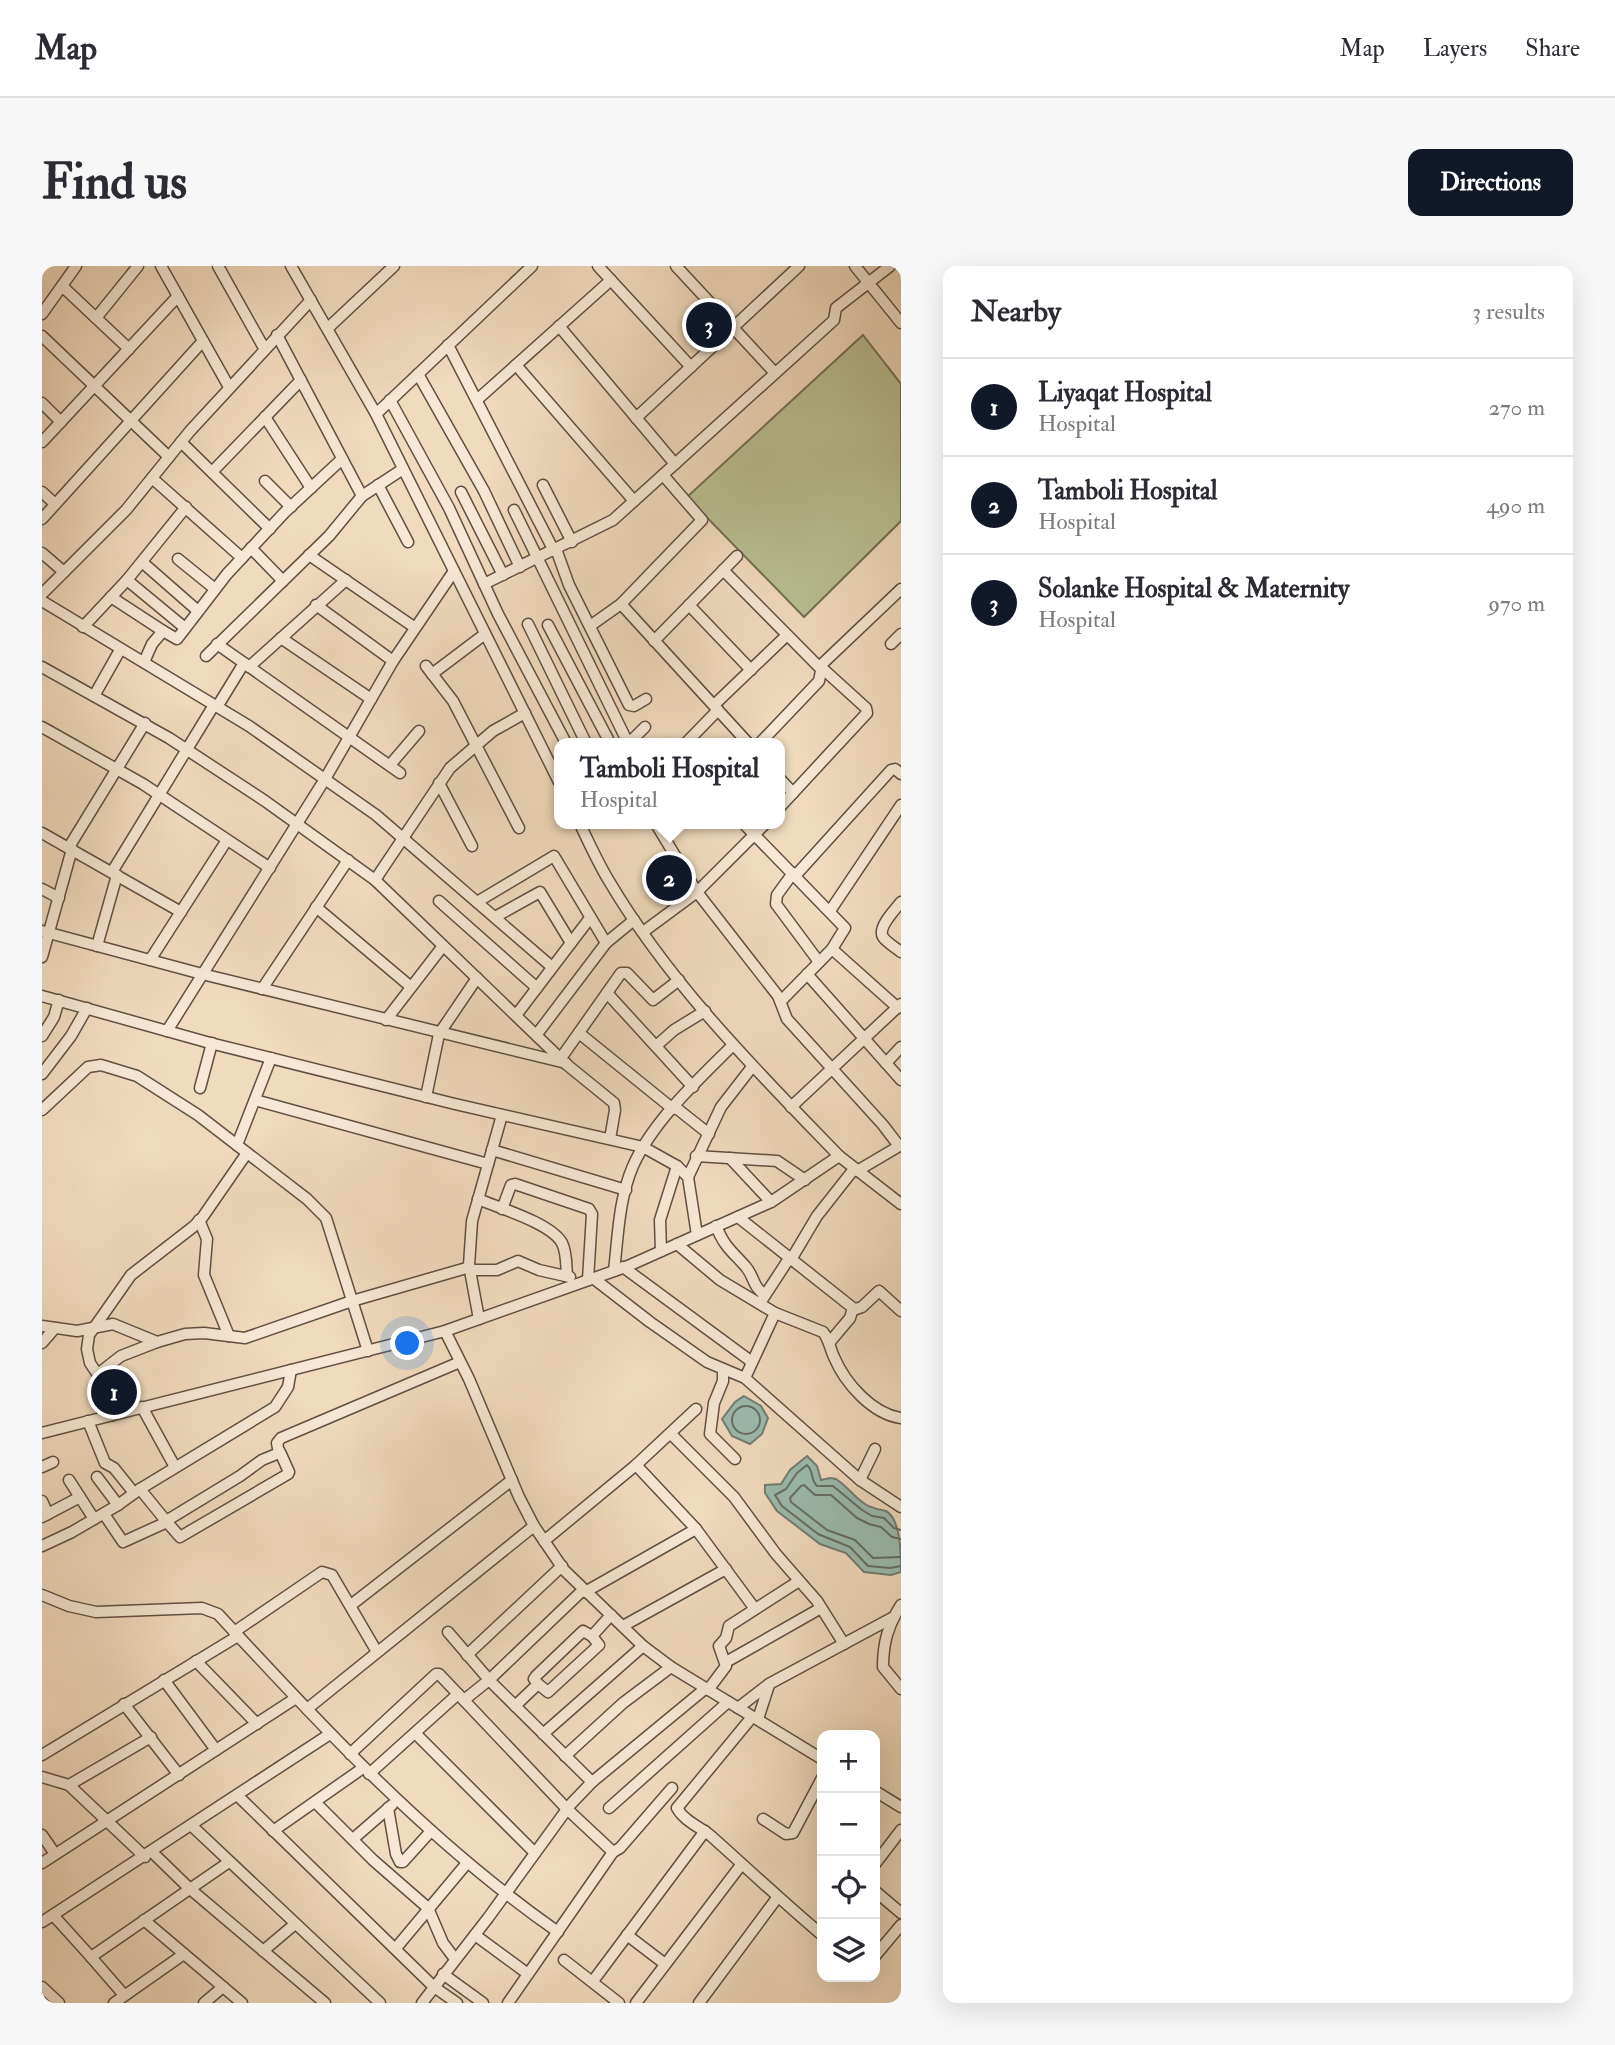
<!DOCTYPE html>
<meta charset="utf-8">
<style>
:root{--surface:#fff;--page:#f7f7f7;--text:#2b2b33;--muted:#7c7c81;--line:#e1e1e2;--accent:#111827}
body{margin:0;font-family:"IM FELL Double Pica",serif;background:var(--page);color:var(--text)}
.controls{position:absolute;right:21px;bottom:21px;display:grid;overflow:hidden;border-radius:14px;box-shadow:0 7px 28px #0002}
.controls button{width:63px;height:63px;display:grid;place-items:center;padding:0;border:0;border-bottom:2px solid var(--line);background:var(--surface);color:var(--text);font:35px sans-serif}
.you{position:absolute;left:366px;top:1078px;width:24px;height:24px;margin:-18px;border:5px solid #fff;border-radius:50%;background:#1a73e8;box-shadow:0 0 0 10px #1a73e833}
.badge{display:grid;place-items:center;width:46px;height:46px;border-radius:50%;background:var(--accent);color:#fff;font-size:23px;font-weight:700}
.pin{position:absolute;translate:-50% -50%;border:4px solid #fff;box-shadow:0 2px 7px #0006}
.popup{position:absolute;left:512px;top:472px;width:231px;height:91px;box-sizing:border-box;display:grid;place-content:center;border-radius:14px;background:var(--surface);filter:drop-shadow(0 2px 5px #0005);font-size:23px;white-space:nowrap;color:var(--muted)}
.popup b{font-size:26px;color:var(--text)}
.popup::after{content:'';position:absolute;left:50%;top:100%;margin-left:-14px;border:14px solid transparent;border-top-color:var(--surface)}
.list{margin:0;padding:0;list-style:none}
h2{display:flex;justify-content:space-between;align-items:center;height:91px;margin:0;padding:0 28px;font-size:30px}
h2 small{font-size:23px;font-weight:400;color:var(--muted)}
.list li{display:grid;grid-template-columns:46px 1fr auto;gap:21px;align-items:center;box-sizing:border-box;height:98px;padding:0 28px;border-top:2px solid var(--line)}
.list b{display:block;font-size:26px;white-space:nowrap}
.list p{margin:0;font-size:23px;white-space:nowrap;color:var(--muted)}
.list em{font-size:23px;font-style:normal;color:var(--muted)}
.icon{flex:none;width:38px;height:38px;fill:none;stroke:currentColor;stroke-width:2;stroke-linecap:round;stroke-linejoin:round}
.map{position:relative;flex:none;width:859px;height:1737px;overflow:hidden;border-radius:14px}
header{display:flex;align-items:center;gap:42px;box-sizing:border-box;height:98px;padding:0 35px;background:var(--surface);border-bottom:2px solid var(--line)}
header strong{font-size:33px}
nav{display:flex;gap:38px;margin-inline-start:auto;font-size:24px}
.intro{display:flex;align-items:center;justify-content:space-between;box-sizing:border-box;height:168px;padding:0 42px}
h1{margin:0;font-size:49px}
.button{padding:18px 32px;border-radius:14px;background:var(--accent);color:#fff;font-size:24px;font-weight:700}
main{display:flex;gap:42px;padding:0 42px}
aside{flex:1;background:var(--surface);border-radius:14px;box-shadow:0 7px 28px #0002}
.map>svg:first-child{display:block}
.green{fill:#b9c092;stroke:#747055;stroke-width:2}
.water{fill:#9bbbaf;stroke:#707d73;stroke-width:2}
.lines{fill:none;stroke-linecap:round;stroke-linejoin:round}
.shore{stroke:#656e64;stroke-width:2}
.minor-casing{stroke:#605041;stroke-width:13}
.minor{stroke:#f6e8d4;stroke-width:10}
</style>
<header>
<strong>Map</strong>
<nav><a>Map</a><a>Layers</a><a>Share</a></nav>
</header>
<div class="intro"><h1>Find us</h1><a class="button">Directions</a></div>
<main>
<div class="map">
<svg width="859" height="1737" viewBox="0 0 859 1737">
<rect width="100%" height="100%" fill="#f1dbbd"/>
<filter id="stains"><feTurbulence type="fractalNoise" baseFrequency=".00286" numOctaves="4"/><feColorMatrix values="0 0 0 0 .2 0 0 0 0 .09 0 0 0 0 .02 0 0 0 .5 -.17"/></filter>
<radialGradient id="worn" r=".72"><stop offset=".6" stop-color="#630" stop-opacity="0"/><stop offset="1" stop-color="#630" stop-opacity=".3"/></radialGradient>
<!-- green -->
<polygon class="green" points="821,69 859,118 859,255 762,351 645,231"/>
<!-- water -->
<g class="water">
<polygon points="702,1130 719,1140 726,1152 720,1168 708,1178 690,1170 680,1153 693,1136"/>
<path d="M765 1190 775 1200 779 1214 788 1212 794 1213C805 1220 812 1231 823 1238 831 1243 837 1243 844 1245 859 1253 859 1289 859 1306L849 1309 822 1306 804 1287 778 1278 735 1245 723 1227V1219L739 1218 748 1204Z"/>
</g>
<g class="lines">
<!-- shore -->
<g class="shore">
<circle cx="704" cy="1154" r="14"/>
<path d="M859 1264 852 1262 842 1252 830 1250 820 1244 791 1220H775C768 1213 772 1205 765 1199L755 1207 744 1223 733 1229 740 1240 776 1268 808 1281 826 1300 848 1302 859 1300"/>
<polyline points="859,1273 850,1271 839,1261 827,1258 815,1252 789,1229 773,1229 762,1219 759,1220 748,1232 749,1236 785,1264 813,1274 831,1292 859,1291"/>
</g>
<defs>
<g id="minor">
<polyline points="119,0 187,121"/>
<polyline points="176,0 222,82"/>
<polyline points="249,0 334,148 517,516"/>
<polyline points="556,0 649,101"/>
<polyline points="634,0 733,107"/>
<polyline points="813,0 859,57"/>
<polyline points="20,20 87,83"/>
<polyline points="0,48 34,0"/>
<polyline points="54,52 96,0"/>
<polyline points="517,60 633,198"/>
<polyline points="286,62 352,0"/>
<polyline points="235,69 320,230"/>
<polyline points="0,70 127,191"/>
<polyline points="406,79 512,285"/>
<polyline points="474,99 592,235"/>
<polyline points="376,108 442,225 478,301"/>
<polyline points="436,133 569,14"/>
<polyline points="348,134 407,242 456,348 524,477"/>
<polyline points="0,137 19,156"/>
<polyline points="334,148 490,0"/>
<polyline points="223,151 269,222"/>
<polyline points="594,152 757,0"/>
<polyline points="0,176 136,30"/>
<polyline points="139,176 228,263"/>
<polyline points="170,206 259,114"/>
<polyline points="110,212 200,292"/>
<polyline points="223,215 249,241"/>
<polyline points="336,219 366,276"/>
<polyline points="501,219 530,276"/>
<polyline points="0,226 13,238"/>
<polyline points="419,226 461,309"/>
<polyline points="472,244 585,475 588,476 603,461"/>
<polyline points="0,253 161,75"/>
<polyline points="209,282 241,315"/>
<polyline points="514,283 527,319 587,439 592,440 604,433"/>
<polyline points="0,287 22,306"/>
<polyline points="267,289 372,361"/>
<polyline points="136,293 173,323"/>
<polyline points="100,296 156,345"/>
<polyline points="681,304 777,401 859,323"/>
<polyline points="85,314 143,362"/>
<polyline points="442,318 571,254 792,54 794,42 848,0"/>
<polyline points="0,328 84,244 148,165 269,34"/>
<polyline points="69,331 121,365"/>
<polyline points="0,335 207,460 334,549 510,701"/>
<polyline points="579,338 706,477"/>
<polyline points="274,339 351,395"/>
<polyline points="647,339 709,404"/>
<polyline points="486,358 544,477"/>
<polyline points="506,359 568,477"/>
<polyline points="548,360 579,338 660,254 621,209"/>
<polyline points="41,361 85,314 144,241"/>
<polyline points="239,372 329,433"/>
<polyline points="612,375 695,290"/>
<polyline points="175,378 358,507"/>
<polyline points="849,378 859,368"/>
<polyline points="164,390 287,270 320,230 361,203"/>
<polyline points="102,396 110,378 121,365 135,373 185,308 243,246 300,193"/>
<polyline points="384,400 411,435 477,562"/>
<polyline points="0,401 127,472 223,535 333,614 524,798 572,837 573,844 568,873"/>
<polyline points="207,401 304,314"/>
<polyline points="390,408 443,368"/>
<polyline points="52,430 78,384"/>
<polyline points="672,439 744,370"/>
<polyline points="175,441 202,397"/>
<polyline points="0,461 101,518 228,602"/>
<polyline points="644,477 676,444"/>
<polyline points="718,477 777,415 780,400"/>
<polyline points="348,499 377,465"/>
<polyline points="737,512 751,527"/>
<polyline points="397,517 430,580"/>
<polyline points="737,542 825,447 824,442 780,402"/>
<polyline points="614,558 655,626 736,730 745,753 841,859 857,880"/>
<polyline points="702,558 803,662 790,683 739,735"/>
<polyline points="0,567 139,646"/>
<polyline points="27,581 103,457"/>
<polyline points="70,606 172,439"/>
<polyline points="751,607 735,629 734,638 777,696"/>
<polyline points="753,610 849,504 853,503 859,508"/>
<polyline points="333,614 408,502 451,465 483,447"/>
<polyline points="0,623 17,632"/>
<polyline points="397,635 495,722"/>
<polyline points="435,636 512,590 564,677"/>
<path d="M859 636C854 643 835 661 841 671 844 676 854 682 859 686"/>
<polyline points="274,641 369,721"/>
<polyline points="788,645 859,539"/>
<polyline points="453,651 498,626 529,677"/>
<polyline points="0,665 160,708 524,797"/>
<polyline points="601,666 655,626 723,558"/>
<polyline points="55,680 75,609"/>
<polyline points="790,683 856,742"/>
<polyline points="0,691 30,583"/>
<polyline points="108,694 185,574"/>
<polyline points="765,708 859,814"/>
<polyline points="220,723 306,594"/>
<polyline points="565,727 651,821"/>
<polyline points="0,730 168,777 413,838 601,881 635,900 646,911 655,969"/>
<polyline points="475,748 548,652"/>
<polyline points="344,754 401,680"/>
<polyline points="125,765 283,513 351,395 412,305"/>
<polyline points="537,767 631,843"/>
<polyline points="495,768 564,677 592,654"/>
<polyline points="0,770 12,751 17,734"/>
<polyline points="614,780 632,764 663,745"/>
<polyline points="519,792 579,707 585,707 611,734 637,714"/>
<polyline points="844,797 859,781"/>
<polyline points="0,808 29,770 45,742"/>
<polyline points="158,822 170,777"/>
<polyline points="384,831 397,768 435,712"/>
<polyline points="213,834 446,898"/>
<polyline points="633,841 667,868"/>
<polyline points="749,841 859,738"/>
<polyline points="0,844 46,801 59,799 95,810 156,849 265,933 284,952 326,1085"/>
<polyline points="195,879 229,792"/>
<polyline points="450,884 584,924"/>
<polyline points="654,890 735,895 763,914"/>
<polyline points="797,890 859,938"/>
<polyline points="688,892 729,936"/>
<polyline points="815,905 859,879"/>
<polyline points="646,911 679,841 710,801"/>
<path d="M436 933C457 942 509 957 520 977 525 987 524 999 525 1010"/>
<polyline points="460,943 469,919 473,918 547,943 550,948 546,1014"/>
<polyline points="696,951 811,1042 808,1052 787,1077"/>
<polyline points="157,954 165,973 162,1009 187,1070"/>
<path d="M674 960C683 982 690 985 704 1001 713 1012 710 1020 723 1029"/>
<polyline points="635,978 678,1014 733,1047 703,1112"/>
<polyline points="619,985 618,954 635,900"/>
<polyline points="750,992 775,950 812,903"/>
<polyline points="581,1001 710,1096"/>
<polyline points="428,1004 455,1004 476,995 497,1004 528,1011"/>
<path d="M572 1005C576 970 577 932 591 900 611 855 656 814 690 780"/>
<polyline points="551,1012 608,1056 665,1096 703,1112 818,1214 859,1241"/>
<polyline points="720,1034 748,991"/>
<polyline points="811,1044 820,1041 837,1025 859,1045"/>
<path d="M733 1047 781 1066C787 1073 788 1083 792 1091 803 1117 830 1148 859 1152"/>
<polyline points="437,1053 427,999 430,955 460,849"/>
<polyline points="0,1060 35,1065 71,1058 115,1076 143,1068 162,1067 203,1072 310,1035 428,1001"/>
<polyline points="403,1065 427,1113 477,1231 492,1260 522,1304 601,1380 629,1401 780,1493"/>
<polyline points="0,1077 13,1062"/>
<polyline points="681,1103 681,1115 672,1137 668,1168 693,1193"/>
<polyline points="56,1108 79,1090 115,1076"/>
<polyline points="100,1141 133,1201"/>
<polyline points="71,1149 58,1112 48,1097 45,1083 47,1069 89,1009 151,961 160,952 205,887"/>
<polyline points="46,1155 63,1197 72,1202 92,1227"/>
<path d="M0 1167 403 1065 586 1000 729 936 797 890C714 804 628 718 567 615 556 597 547 577 538 558"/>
<polyline points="629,1168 692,1231 734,1288 775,1335 802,1378"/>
<polyline points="594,1199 654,1263 713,1343"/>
<polyline points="0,1201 11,1196"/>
<polyline points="55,1211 76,1239"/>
<polyline points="27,1214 52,1253"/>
<polyline points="818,1214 833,1183"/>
<polyline points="98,1223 124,1255 198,1210 220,1194 237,1187 235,1177 239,1172 418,1096"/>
<polyline points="0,1235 6,1248"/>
<polyline points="62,1248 81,1276 125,1256"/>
<polyline points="0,1251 38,1231"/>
<polyline points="124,1255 138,1271 246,1208 247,1206 238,1186"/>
<polyline points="502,1275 594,1199 654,1143"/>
<polyline points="0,1280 30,1266 76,1239 98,1223 233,1141 246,1121 249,1104"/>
<polyline points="543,1326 654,1263"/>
<path d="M0 1329 27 1340 54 1346 160 1342 176 1348C282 1463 387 1576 516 1666"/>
<polyline points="309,1339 470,1214"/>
<path d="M859 1339C846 1359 841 1377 841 1401L859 1423"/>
<polyline points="581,1360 684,1303"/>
<polyline points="192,1366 280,1306 290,1309 335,1386"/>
<polyline points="406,1366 449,1416 550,1516"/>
<polyline points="425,1389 520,1300"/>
<polyline points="154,1395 215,1458"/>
<polyline points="684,1396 779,1342"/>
<polyline points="122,1414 174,1484"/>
<polyline points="496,1418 506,1426 557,1379 550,1370"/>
<polyline points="666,1424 684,1400 677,1380 684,1372 687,1360 757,1315"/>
<polyline points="422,1434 447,1414 541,1324"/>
<polyline points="82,1438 137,1509"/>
<polyline points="473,1440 496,1418 492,1413 494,1410 541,1365 550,1370 569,1349"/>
<polyline points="696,1442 727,1418 850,1352"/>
<polyline points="265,1443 492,1260"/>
<path d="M710 1451 635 1542C642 1555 658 1561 669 1570 706 1603 742 1637 780 1669"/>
<polyline points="716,1453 727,1419"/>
<polyline points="373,1467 493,1587"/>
<polyline points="501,1468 601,1380"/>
<polyline points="308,1488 394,1408 397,1408 525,1543 571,1586"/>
<polyline points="0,1489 196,1370"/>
<polyline points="523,1490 581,1437 629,1401"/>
<polyline points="327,1508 416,1428"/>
<polyline points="0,1511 27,1519"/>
<polyline points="833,1525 859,1541"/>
<polyline points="196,1530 392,1721 415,1737"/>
<polyline points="274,1537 331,1594 386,1642 401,1677 413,1693"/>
<polyline points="346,1542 354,1588 358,1596 361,1596 389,1565"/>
<polyline points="567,1542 686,1436"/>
<polyline points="721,1553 744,1568 751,1567 780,1512"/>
<polyline points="150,1560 338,1737"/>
<polyline points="231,1565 321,1502"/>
<polyline points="0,1569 13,1588"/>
<polyline points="311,1573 350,1539"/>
<polyline points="110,1586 147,1622 283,1737"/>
<polyline points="103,1591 27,1519 109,1471"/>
<polyline points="0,1597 254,1432"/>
<polyline points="833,1598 859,1564"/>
<polyline points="833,1625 859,1647"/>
<polyline points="11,1649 49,1691 187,1596"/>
<polyline points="102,1654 200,1737"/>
<polyline points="0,1656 288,1468"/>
<polyline points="433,1669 486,1708"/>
<polyline points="585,1669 623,1698"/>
<polyline points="354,1682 425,1597"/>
<polyline points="221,1685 253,1658"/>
<polyline points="833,1690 859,1659"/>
<polyline points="49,1691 82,1729"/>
<polyline points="522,1694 577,1737"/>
<polyline points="401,1708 441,1737"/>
<polyline points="551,1715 663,1565"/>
<polyline points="0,1721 17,1737"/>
<polyline points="72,1737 142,1688"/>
<polyline points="162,1737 181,1721"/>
<polyline points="380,1737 446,1652 528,1539 550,1516 664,1422"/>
<polyline points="466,1737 571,1586 578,1582 630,1522"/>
<polyline points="594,1737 699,1599"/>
<polyline points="657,1737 735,1632"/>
</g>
</defs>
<!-- minor casing -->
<use href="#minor" class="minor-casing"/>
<!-- minor -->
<use href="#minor" class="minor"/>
</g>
<rect width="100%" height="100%" filter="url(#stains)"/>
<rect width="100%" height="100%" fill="url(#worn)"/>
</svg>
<div class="controls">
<button>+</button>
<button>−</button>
<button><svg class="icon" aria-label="locate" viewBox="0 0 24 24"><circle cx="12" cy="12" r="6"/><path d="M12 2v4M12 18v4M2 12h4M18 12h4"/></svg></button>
<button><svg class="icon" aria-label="layers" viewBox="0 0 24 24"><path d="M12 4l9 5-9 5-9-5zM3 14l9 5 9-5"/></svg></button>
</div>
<div class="you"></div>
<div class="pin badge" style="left:72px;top:1126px">1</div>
<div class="pin badge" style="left:627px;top:612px">2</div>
<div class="popup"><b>Tamboli Hospital</b>Hospital</div>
<div class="pin badge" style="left:667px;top:59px">3</div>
</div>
<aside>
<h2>Nearby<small>3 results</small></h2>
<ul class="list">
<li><span class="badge">1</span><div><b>Liyaqat Hospital</b><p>Hospital</p></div><em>270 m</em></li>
<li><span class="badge">2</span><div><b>Tamboli Hospital</b><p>Hospital</p></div><em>490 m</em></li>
<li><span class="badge">3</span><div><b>Solanke Hospital &amp; Maternity</b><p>Hospital</p></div><em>970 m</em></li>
</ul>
</aside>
</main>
